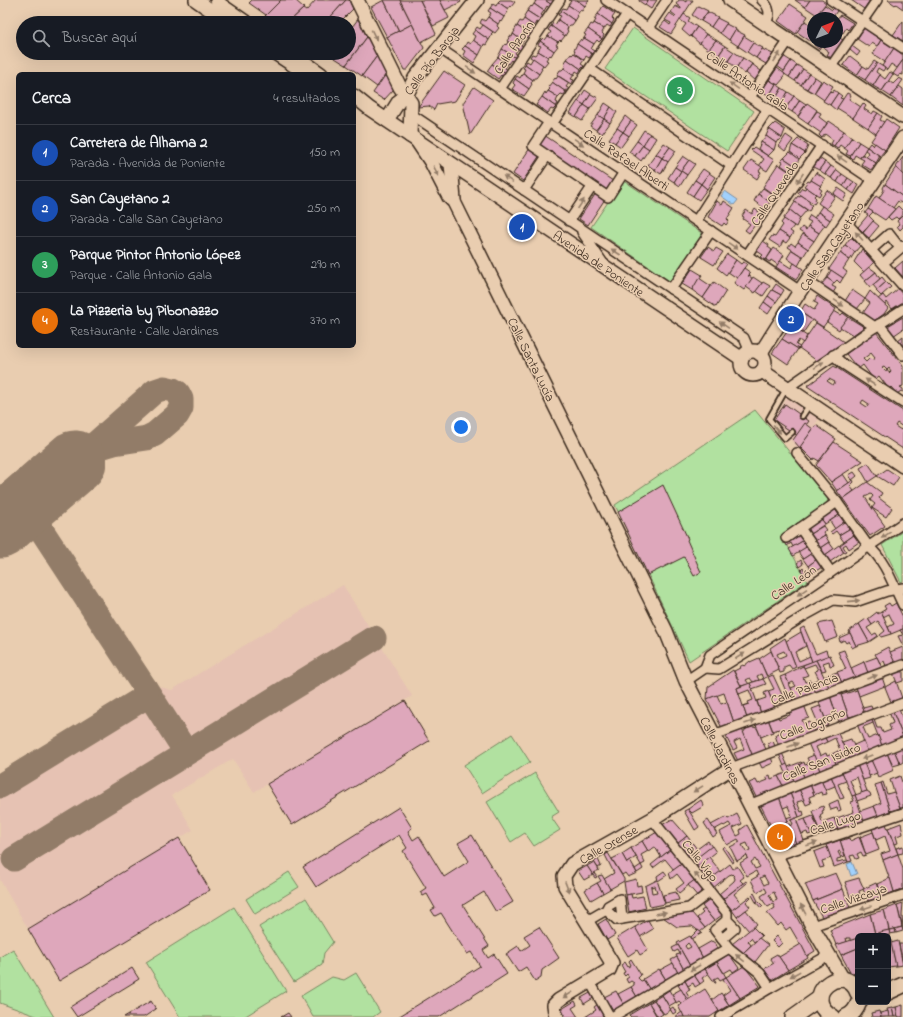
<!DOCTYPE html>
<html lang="es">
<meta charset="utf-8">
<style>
:root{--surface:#171b24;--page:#242831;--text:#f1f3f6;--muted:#9ea1a6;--line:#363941;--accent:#0f766e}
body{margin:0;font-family:"Indie Flower",sans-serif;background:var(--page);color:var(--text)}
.controls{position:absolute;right:12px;bottom:12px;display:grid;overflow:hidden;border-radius:6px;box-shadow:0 4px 16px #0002}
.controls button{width:36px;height:36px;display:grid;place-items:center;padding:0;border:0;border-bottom:1px solid var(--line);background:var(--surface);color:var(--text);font:20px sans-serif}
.compass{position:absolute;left:807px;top:12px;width:36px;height:36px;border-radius:50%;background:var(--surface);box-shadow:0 4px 16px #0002;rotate:47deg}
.you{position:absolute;left:461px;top:427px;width:14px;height:14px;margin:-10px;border:3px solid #fff;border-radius:50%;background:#1a73e8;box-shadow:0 0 0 6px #1a73e833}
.badge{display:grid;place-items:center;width:26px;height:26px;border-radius:50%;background:var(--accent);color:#fff;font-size:13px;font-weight:700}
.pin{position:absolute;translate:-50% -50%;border:2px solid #fff;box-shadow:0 1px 4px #0006}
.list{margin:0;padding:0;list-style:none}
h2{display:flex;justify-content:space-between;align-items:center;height:52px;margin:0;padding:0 16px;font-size:17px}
h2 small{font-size:13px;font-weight:400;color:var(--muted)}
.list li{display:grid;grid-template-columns:26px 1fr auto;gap:12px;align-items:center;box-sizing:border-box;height:56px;padding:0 16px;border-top:1px solid var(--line)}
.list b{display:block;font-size:15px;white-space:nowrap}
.list p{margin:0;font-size:13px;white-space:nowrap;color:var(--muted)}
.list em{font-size:13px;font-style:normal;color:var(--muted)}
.icon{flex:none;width:22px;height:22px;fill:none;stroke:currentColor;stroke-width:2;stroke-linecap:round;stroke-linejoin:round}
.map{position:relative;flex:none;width:903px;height:1017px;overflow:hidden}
.search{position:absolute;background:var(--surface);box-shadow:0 4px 16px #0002;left:16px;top:16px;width:340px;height:44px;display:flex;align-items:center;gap:10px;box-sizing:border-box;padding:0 14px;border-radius:22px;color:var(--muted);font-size:15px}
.panel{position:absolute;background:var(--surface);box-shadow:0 4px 16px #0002;left:16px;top:72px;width:340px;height:276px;border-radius:6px}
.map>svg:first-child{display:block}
.built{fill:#e6c2b3}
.green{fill:#b1e1a0;stroke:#76865f}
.water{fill:#a1d1fd;stroke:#788ea4}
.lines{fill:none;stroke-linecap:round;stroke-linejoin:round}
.taxiway{stroke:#927c67;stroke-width:25}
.runway{stroke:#927c67;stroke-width:63}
.building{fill:#dea7bb;stroke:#3b2a1e;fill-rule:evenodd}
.lane-casing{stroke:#3b2a1e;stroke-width:8}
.street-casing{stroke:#3b2a1e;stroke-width:12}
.secondary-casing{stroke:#3b2a1e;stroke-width:16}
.primary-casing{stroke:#3b2a1e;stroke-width:18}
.lane{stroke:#e9cdb0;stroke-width:4.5}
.street{stroke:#e9cdb0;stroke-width:9}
.secondary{stroke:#e9cdb0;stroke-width:13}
.primary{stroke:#e9cdb0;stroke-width:15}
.oneway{fill:#927c67}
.labels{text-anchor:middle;stroke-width:3;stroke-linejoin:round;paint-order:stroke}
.street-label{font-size:13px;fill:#3b2a1e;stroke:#e9cdb0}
</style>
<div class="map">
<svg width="903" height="1017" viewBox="0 0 903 1017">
<rect width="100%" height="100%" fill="#e9cdb0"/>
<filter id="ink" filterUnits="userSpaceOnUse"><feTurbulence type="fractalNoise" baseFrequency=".025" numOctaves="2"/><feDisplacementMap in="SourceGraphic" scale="8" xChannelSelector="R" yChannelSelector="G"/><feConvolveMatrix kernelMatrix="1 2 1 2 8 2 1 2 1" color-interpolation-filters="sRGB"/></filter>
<g filter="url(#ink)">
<!-- built -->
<g class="built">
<polygon points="787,398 819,419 798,449 773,420"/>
<polygon points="343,585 412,696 254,792 233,759 172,795 193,830 28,929 0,880 0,774 150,681 153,685 172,690"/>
</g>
<!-- green -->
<g class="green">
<polygon points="633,28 754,111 727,151 605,69"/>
<polygon points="623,180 703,234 671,282 591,227"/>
<polygon points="755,410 828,499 826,506 783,537 807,581 689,661 615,505"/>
<polygon points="903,531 903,581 901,582 882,545"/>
<polygon points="512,734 530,762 482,793 464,765"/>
<polygon points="535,773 559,812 551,817 560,830 534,846 525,833 511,842 487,802"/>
<polygon points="289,872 299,887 255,914 246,899"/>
<polygon points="306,898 333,942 324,953 322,965 294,982 259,927"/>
<polygon points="234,907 286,991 244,1017 180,1017 146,962"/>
<polygon points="13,949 54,1017 39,1017 0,1003 0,957"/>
<polygon points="356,973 380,1012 373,1017 313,1017 301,996 332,977 344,980"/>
</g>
<!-- water -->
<g class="water">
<polygon points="725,191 738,200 734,205 721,196"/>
<polygon points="852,862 857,874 851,876 847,864"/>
</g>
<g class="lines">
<!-- taxiway -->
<g class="taxiway">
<polygon points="164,388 173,390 178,393 181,399 181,408 177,415 155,434 147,438 114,443 87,451 155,391"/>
<polyline points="145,688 184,749 187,750 193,749"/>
<polyline points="0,786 142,699 146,695 145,688 25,505"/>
<polyline points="14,859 374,638"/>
</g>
<!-- runway -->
<polyline class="runway" points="0,527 75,462"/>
</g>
<!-- building -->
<g class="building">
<polygon points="252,0 281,0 266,15 249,3"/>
<polygon points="281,0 295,0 304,8 288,23 276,23 265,16"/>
<polygon points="316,0 346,0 325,23 288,23 303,9 306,11"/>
<polygon points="346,0 349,0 353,9 341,21 340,23 325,23"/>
<polygon points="384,0 399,31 387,37 371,7"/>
<polygon points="384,0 400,0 412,24 399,31"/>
<polygon points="400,0 420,0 436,34 421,42"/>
<polygon points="420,0 440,0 449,18 433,26"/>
<polygon points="440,0 460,0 461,2 445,10"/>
<polygon points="500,0 511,0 515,2 511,7 510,6 508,9 498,2"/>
<polygon points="534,0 545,0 552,5 549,8 547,6 544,11 534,4 536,1"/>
<polygon points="545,0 552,0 554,1 552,5"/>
<polygon points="569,0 577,0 585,6 582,11 580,10 579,12 568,5 571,1"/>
<polygon points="577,0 589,0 585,6"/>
<polygon points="639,0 648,0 645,5 639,1"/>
<polygon points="648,0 657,0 651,9 645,5"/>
<polygon points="679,0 683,0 686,2 686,0 693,0 671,34 660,27 665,21 670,25 671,23 665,20 670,13 675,17 676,16 671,12 675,6 681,9 681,8 676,4"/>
<polygon points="795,0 810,0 805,7"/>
<polygon points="810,0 822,0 826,3 817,15 805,7"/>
<polygon points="851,0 870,0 864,9"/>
<polygon points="888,0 903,0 903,9 896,4 895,5"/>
<polygon points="498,2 508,9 507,11 508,12 504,17 490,8 493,4 496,6"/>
<polygon points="534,4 544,11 541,15 544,17 541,20 527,11 531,6 532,7"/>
<polygon points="790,4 808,16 796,34 778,21"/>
<polygon points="568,5 579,12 577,15 578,16 575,21 561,11 563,8 566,9"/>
<polygon points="825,5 832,10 834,8 837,11 832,18 825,18 818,13"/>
<polygon points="603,6 615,14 612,18 614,20 612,24 598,14"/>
<polygon points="698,6 708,11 701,21 692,15"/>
<polygon points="490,8 504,17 501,22 500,21 498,24 488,17 491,13 488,11"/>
<polygon points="527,11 541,20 539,24 536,22 534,26 524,19 525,17 524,16"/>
<polygon points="561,11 575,21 572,25 570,25 568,27 558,20 561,16 558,15"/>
<polygon points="708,12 718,17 711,27 701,21"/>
<polygon points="598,14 612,24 610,27 607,25 604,29 594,23 596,20 594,19"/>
<polygon points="684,14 690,18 688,21 697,27 690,37 682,30 686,24 680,20"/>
<polygon points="840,15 853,23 848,30 846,28 843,33 837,29 837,19"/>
<polygon points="488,17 498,24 497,26 499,28 495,33 480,23 482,19 485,21"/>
<polygon points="717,18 727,23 720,33 711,27"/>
<polygon points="358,19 367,37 346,65 327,53 349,53 349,31"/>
<polygon points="524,19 534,26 531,30 534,32 531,35 517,26 520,21 522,22"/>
<polygon points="558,20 568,27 567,30 568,31 565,36 551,26 553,23 555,25"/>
<polygon points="805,21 813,27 813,36 810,41 797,32"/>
<polygon points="903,21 903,41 893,35"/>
<polygon points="594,23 604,29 602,33 604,35 602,39 588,29 591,24 593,25"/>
<polygon points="412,24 424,48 407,70 404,70 387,37"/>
<polygon points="726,24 736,29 729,40 720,33"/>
<polygon points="483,25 493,32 491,34 492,35 489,40 475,30 477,27 480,29"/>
<polygon points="517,26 531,35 529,39 526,37 523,41 513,34 515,31 514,31"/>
<polygon points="551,26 565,36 561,41 560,40 558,42 548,36 551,32 548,30"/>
<polygon points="697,27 706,34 700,44 691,36"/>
<polygon points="864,28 881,40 877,46 872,43 869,47 857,39"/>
<polygon points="588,29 602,39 599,42 597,40 594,44 584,38 586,35 584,34"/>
<polygon points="475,30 489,40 486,45 484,44 483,47 473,40 475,36 472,34"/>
<polygon points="735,30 745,35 738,46 729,40"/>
<polygon points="513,34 523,41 521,45 524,47 521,51 507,41 510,36 512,37"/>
<polygon points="706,34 716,40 709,50 700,43"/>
<polygon points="548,36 558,42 556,45 558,46 554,51 540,41 543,38 545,40"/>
<polygon points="744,36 754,42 747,52 738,46"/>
<polygon points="837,36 843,40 831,58 827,55 829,52 824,48 827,43 826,42 837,42"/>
<polygon points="367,37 377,56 362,76 346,65"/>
<polygon points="584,38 594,44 591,49 594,51 592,54 577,44 581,39 582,41"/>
<polygon points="473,40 483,47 479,55 465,46 467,42 470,44"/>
<polygon points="716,40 725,46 718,56 709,49"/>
<polygon points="881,40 894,48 885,62 873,54"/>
<polygon points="540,41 554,51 551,56 550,55 548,57 538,51 541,46 538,45"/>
<polygon points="508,42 518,49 515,53 518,55 516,58 502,49 505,44 506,45"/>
<polygon points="816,42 824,42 819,49 814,45"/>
<polygon points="753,43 763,48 756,58 747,52"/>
<polygon points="577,44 592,54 589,58 586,56 584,60 574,53 575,51 574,50"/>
<polygon points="465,46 479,55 474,63 463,55 465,51 462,49"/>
<polygon points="725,46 734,52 727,62 719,55"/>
<polygon points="852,46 860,52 857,56 850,50"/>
<polygon points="894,48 903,55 903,60 897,68 891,64 887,70 882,66"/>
<polygon points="502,49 516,58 513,62 511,60 508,64 498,57"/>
<polygon points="762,49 773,54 766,64 756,58"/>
<polygon points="538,51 548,57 546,60 548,61 544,66 530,57 532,54 535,55"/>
<polygon points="734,52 743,58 736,68 728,61"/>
<polygon points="574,53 584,60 581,64 584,66 581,69 567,59 571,54 572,55"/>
<polygon points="377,56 386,74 377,87 362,76"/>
<polygon points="783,56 791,61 784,71 777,66"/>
<polygon points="850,56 863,66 857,75 843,65"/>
<polygon points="498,57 508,64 505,68 508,70 506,73 492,64"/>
<polygon points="533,58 543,65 541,68 542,69 539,74 525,64 527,61 530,63"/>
<polygon points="743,58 752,64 745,74 737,67"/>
<polygon points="567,59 581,69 579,73 576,71 574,75 564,68 565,65 564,64"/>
<polygon points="903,60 903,75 900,74 898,77 893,74"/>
<polygon points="791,61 797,65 789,77 783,73"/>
<polygon points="874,61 877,63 865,80 857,75 863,66 868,69"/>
<polygon points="877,63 885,68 883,71 878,68 876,72 880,75 873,86 865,80"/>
<polygon points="492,64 506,73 503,77 501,75 498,79 487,71"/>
<polygon points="525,64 539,74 536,78 534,78 533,80 523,73 525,69 523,68"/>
<polygon points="752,64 761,71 755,81 746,73"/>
<polygon points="797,65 803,69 795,81 789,77"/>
<polygon points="564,68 574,75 571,79 574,80 571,84 557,75 560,70 562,70"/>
<polygon points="777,68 785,74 783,77 784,78 778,85 769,80"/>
<polygon points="803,69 809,73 801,85 795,81"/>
<polygon points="444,71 465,85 455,101 437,104 434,110 429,106 418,107"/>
<polygon points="890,72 893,74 882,91 873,86 880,75 885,79"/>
<polygon points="523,73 533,80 531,83 532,84 529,89 515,79 517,76 520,78"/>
<polygon points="809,73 815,77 807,89 801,85"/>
<polygon points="386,74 394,89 384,100 373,93"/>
<polygon points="558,76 569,83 566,87 568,88 566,92 552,82 555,78 556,79"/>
<polygon points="815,77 821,81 814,93 807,89"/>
<polygon points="899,78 903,80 891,97 882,91 889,81 893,84"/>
<polygon points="515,79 529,89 524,96 512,89 515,85 513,83"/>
<polygon points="769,80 776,84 769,96 762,91"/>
<polygon points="823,80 833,86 824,100 814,93"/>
<polygon points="552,82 566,92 564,95 561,94 558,97 548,91 550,89 548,87"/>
<polygon points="776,84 782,88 775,100 769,96"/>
<polygon points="899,86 903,89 903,106 891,97"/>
<polygon points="474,87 493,100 470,135 463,103"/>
<polygon points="782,88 788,92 781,104 775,100"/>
<polygon points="585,90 591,94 584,105 578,101"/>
<polygon points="834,90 838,93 830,105 823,101 830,91 832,93"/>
<polygon points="548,91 558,97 556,102 558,103 556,107 542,97 545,92 546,94"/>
<polygon points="788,92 794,96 786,108 781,104"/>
<polygon points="838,93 842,96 840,98 843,99 836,110 830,105"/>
<polygon points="847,93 851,95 849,99 861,107 853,118 837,108"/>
<polygon points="591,94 598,98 590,109 584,105"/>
<polygon points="794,96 800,100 792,112 786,108"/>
<polygon points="542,97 556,107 553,110 551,109 548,113 536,105"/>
<polygon points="800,100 806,104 798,116 792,112"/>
<polygon points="578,101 584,105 576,117 570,113"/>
<polygon points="605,103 611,107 604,119 598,115"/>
<polygon points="807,103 817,110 808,124 798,117"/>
<polygon points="863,103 866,106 864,109 872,114 874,111 878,113 868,128 853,118"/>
<polygon points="584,105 590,109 582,121 576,117"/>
<polygon points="611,107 617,112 610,123 604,119"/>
<polygon points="817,111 821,113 819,117 827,123 821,133 808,124"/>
<polygon points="878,113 882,116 880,120 884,122 876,134 868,128"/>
<polygon points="598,115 604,119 596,130 590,126"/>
<polygon points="625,116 631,121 623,132 617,128"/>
<polygon points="604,119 610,123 602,134 596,130"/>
<polygon points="886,119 899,128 885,150 871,141"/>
<polygon points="631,121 637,125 629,136 623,132"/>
<polygon points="829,121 844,131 834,146 831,144 833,140 825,134 822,138 819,135"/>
<polygon points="775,123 785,130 782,138 769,129"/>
<polygon points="617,128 623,132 615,143 609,139"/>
<polygon points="769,129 782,138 779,141 778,140 776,143 766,136"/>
<polygon points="644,130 650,134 643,145 637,141"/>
<polygon points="844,131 852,137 844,148 840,145 838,148 834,146"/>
<polygon points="623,132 629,136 621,147 615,143"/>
<polygon points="650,134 656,138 649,149 643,145"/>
<polygon points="544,135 613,181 605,192 537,146"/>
<polygon points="786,135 793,140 785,151 779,146"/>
<polygon points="766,136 776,143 774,150 761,142"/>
<polygon points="852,137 859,142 850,156 846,154 848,151 844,148"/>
<polygon points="798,139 808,146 805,153 792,145"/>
<polygon points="637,141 643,145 635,156 629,152"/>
<polygon points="761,142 774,150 768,156 758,149"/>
<polygon points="859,142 867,147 860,158 855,155 853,159 850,156"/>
<polygon points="664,143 670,147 662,158 656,154"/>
<polygon points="870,143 873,146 875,143 885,150 880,156 867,147"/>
<polygon points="643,145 649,149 641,161 635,156"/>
<polygon points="792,145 805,153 799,159 790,152"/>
<polygon points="670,147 676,151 668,162 662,158"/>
<polygon points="754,147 774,160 767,171 759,166 764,159 751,150"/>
<polygon points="867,147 880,156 876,163 866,157 869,153 865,150"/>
<polygon points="530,148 540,155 523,181 513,174"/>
<polygon points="790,152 799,159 796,166 784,158"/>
<polygon points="656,154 662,158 655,170 648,165"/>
<polygon points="862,154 876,163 871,170 861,164 864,160 860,158"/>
<polygon points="683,156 689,160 681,171 675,167"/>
<polygon points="903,157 903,175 896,167"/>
<polygon points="662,158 668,162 661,174 655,170"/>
<polygon points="784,158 796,166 791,172 781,165 783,162 781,161"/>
<polygon points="819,158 825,162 819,170 813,167"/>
<polygon points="689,160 695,164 687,175 681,171"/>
<polygon points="751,160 762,167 759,171 761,172 757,179 744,170"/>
<polygon points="825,162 831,166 825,174 819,170"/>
<polygon points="778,164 790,172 774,195 763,187"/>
<polygon points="831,166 837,170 831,178 825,174"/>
<polygon points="675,167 681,171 674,182 668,178"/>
<polygon points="896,167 903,175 903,197 885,184"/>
<polygon points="703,169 709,173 701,184 695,180"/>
<polygon points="837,170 842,174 837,182 831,178"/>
<polygon points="681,171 687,175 680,186 674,182"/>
<polygon points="816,172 825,179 820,186 811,180"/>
<polygon points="709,173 715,177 707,189 701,184"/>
<polygon points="842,174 848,178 843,186 837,182"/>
<polygon points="848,178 854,182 848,190 843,186"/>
<polygon points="695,180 701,184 693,196 687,192"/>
<polygon points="811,180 821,186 819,188 822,190 820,193 821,193 819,196 804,186 808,181 810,182"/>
<polygon points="854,182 859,185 854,194 848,190"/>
<polygon points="701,184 707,189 699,200 693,196"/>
<polygon points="885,184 903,197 903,201 901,203 898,201 893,208 879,198 884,190 883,188"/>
<polygon points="806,187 816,194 814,196 816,198 815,200 816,201 814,204 798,193 802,188 805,189"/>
<polygon points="763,188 775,196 770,202 758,194"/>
<polygon points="838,188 847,194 843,201 833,194"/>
<polygon points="827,190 835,196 826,209 818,203"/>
<polygon points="596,193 605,199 588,225 579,219"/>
<polygon points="758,194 770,202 765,209 754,201"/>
<polygon points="801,195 810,201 809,203 812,205 810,207 811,208 809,211 794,201 798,196 800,197"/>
<polygon points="876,196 895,209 885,220 868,209"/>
<polygon points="717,201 722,205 724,201 734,208 727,219 729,221 726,225 724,223 722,226 708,217"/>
<polygon points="795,202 807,210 800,218 790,210"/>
<polygon points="822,206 834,214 830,220 818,212"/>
<polygon points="898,206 903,211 903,215 898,219 896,217 891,220 888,217"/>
<polygon points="755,209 764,216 757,226 755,225 749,233 745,230 750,224 743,219 744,217 742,216 746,210 752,214"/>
<polygon points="868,209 873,212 869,216 874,221 863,232 858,227 868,215 865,213"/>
<polygon points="790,210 800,218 796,227 783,219"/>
<polygon points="818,212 830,220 826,226 814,218"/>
<polygon points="810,215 825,225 819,233 808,226 811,222 807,220"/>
<polygon points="903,215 903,227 900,230 897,226 899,224 897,221"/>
<polygon points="784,219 794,226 790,231 793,233 790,238 779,231 783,225 781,223"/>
<polygon points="873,221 879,226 869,238 863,233"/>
<polygon points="808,226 819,233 814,241 799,231 802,227 806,230"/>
<polygon points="779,231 790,238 786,243 783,241 780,247 769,240 772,236 775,237"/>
<polygon points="803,234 814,241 808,249 798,242"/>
<polygon points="850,238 852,238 860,246 855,252 845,245"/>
<polygon points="763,241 769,245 768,247 772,250 766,260 761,257 763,255 757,251"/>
<polygon points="798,242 808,249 803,257 788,247 791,243 795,246"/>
<polygon points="845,245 855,252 850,260 840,253"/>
<polygon points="708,247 714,251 716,248 723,252 714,265 701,257"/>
<polygon points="774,248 784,255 778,265 771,260 770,262 766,260"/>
<polygon points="862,249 874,263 864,272 854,262"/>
<polygon points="792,250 803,257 798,266 787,258"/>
<polygon points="840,253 849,260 843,269 847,272 843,278 829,269"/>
<polygon points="727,254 736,260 726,275 717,268"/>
<polygon points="736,260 741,264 743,262 747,264 737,278 728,272"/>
<polygon points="780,261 791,268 794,263 803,269 796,280 776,267"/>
<polygon points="903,261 903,277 895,268"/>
<polygon points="869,267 876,272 865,281 860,275"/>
<polygon points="744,268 751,273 748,276 751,277 752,279 744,290 734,283"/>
<polygon points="692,269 702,275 692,290 682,284"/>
<polygon points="831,270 843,278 840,283 837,280 834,283 827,278"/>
<polygon points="876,272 880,279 870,287 865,281"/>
<polygon points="753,277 762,283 755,293 746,287"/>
<polygon points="882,277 886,282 877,290 873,285"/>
<polygon points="699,278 711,286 703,298 692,290"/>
<polygon points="827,278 834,283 832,286 836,288 833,293 821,285"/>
<polygon points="714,282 726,291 716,307 703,298"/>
<polygon points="763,282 770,286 763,296 756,291"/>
<polygon points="886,282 891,287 881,296 876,291"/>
<polygon points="776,284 784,290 781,295 772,290"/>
<polygon points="898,289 903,295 903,302 892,309 887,302 885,305 878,299 883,295 886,299"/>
<polygon points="772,290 781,295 776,302 768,296"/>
<polygon points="852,290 865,299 857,309 845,301"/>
<polygon points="870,291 888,308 884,314 874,321 863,313 870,303 865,299"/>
<polygon points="768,296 776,302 772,308 764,302"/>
<polygon points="817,296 836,309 823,327 800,312 805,304 814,310 818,304 814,302"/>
<polygon points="764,302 772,308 768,314 760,308"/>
<polygon points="834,311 841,315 843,313 848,317 839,330 827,322"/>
<polygon points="800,312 812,320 803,333 791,326"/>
<polygon points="848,317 864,327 853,335 840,327"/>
<polygon points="903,317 903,329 893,336 886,327"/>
<polygon points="816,323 844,342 817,361 799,348"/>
<polygon points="791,326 807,336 803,343 799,340 796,345 800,347 798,349 782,339"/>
<path d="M876 332 903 366V386L900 387 903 389V392L901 391 897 394 891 387 889 389 879 376 874 380 863 365 858 369 846 354ZM871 353 875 358 872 360 870 358 866 362 863 359ZM884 367 887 370 889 368 891 371 889 373 887 370 885 371 882 368Z"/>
<polygon points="903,336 903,349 897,341"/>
<polygon points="782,339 798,349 788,364 772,353"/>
<path d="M834 366 903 411V449L807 386ZM829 379 835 382 833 385 827 381ZM863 400 869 404 867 407 861 403ZM897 423 903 427 901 430 895 426Z"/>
<polygon points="785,404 809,421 798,436 774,420"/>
<polygon points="805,423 813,429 800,448 793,440"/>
<polygon points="816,425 836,439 819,461 814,458 813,460 800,447"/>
<polygon points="834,442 863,461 831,482 816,465"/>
<polygon points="868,463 877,476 868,482 860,468"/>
<polygon points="887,469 899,477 893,486 877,476"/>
<polygon points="854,472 857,476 852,480 849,475"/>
<polygon points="843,474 849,483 837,491 831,482"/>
<polygon points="853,480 854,482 850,486 854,491 843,499 837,491"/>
<path d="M867 482 882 493 879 498 892 508 886 517 872 508 885 526 870 536 843 499ZM871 494 873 496 870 500 875 504 872 508 865 497Z"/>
<polygon points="663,485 688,539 687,540 701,572 694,576 684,557 648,575 618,512"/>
<polygon points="834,508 839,515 825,524 820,517"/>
<polygon points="839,515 844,522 835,529 830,521"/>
<polygon points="820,517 825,524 810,534 806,527"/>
<polygon points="844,522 849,529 839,535 836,531 832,534 830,532"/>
<polygon points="823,526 826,530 823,532 825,535 815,541 810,534"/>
<polygon points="849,529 854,535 844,542 839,535"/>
<polygon points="799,533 804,540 793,547 791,543 787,546 785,542"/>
<polygon points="825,535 829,542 820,548 815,541"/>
<polygon points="854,535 859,542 849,549 846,544 843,546 846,551 844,552 840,545"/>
<polygon points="806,539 810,545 793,556 789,549"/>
<polygon points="829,542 834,549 825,555 820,548"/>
<polygon points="839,545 844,552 830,562 825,555"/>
<polygon points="808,546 812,553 803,559 798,552"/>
<polygon points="812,553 817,559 808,566 803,559"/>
<polygon points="817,559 822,567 813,573 808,566"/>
<polygon points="801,560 803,564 799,567 797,563"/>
<polygon points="803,568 808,576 806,578 801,570"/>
<polygon points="889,603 891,606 896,603 903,617 903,629 891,634 888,627 894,624 889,614 883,617 881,612 886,609 884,606"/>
<polygon points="877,612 878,614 881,612 891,634 881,637 880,635 885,631 878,621 872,625 868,619"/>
<polygon points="866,619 867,620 868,619 872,625 867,628 872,635 876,633 878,636 869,642 859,624"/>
<polygon points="832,621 838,637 825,642 818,624"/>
<polygon points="859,624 869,642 856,646 849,631"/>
<polygon points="804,627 816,654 826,650 828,656 812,662 800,629"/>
<polygon points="903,629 903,646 898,636 903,635 900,630"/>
<polygon points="801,632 806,646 795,652 799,661 810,656 812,662 796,667 786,641"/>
<polygon points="850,633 856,646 852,648 849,641 846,643 844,640 840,642 839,638"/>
<path d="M785 638 796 667 792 669 789 665 784 667V672L780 673 770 648ZM784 651 786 655 779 658 777 654Z"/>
<polygon points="888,647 895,662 886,666 884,661 880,663 875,654"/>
<polygon points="903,647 903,660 895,663 890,652"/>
<polygon points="844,650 855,678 842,683 837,672 846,669 838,652"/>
<polygon points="771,651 779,670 767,676 759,659"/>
<polygon points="830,655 834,665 830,666 829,661 823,663 826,670 822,671 816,660"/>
<polygon points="877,657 882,668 868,673 863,662"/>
<polygon points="759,658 767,677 763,679 761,674 757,676 759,680 753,682 750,678 746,680 749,684 741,686 734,671 740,668 739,667 743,665 744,666 750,661 750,662"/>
<polygon points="816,660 829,687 816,693 811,682 819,679 815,671 818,670 815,664 804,668 803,665"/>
<polygon points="864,662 868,673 855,678 851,668"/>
<polygon points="803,666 808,675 803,677 805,682 810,680 816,693 796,700 791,688 796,686 793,682 789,684 785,675"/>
<polygon points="733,670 741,686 737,688 747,718 734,723 724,693 707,699 708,687"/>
<polygon points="903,670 903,681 897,683 893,673"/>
<polygon points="837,672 842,683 829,687 824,677"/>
<polygon points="773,675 785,701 774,705 768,691 774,689 768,677"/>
<polygon points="785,675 795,697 792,698 793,700 788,702 787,700 785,701 782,696 787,694 780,677"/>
<polygon points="882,677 885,686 859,696 856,687"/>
<polygon points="763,679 766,684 752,689 750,683"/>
<polygon points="896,681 902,698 891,702 885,687"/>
<polygon points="750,683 761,713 747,718 743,706 749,704 748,702 753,700 749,690 739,694 737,688"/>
<polygon points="857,690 864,711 861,713 861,714 849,717 841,695"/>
<polygon points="768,691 775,708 761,713 757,701 766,698 764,693"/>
<polygon points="840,692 850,720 840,724 830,696"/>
<polygon points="717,695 721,704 727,702 734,723 722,728 707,699"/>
<polygon points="830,696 836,714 825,718 818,700"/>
<polygon points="405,701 429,741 292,825 267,784"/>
<path d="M804 705 809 718 802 720 804 724 810 722 815 733 779 747 775 735 781 732 779 729 773 731 768 719 777 715 779 719 790 715 789 711ZM794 728 796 732 791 733 790 729Z"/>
<polygon points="820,706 829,728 815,733 812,725 818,723 812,709"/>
<polygon points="871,706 873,711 865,714 863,708"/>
<polygon points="898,707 903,719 903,737 892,710"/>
<polygon points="892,710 903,737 882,746 871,718 873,717 877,728 881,728 883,733 891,730 889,725 893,723 889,711"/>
<polygon points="871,718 873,723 863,727 868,739 878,735 882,746 868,752 857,724"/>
<polygon points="768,719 773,732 761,737 755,723"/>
<polygon points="753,727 757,728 767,752 753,757 743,733 746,729"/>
<polygon points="742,729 753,757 739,763 734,753 744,749 740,739 734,742 737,748 733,750 725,735"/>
<polygon points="837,731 849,759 836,764 832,754 840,750 835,738 827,742 824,736"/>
<polygon points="824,736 827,742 816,747 820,756 826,753 827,756 832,754 836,764 820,771 808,743"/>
<polygon points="851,739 858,755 849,759 842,742"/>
<polygon points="773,741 776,749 770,751 768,743"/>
<polygon points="863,741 868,752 858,755 854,745"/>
<polygon points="901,748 903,752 903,762 900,764 894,750"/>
<polygon points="894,750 900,764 893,766 887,753"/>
<polygon points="782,753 787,764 784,766 779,754"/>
<polygon points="887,753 894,770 878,777 871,760"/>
<polygon points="814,755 820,771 804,777 799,765 804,762 805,765 808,764 807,762 809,762 807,758"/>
<polygon points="771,757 773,763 762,768 759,762"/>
<polygon points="871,760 877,773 869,776 864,763"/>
<polygon points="801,762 802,763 799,765 804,777 794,781 788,767"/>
<polygon points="864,763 870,778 863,780 857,765"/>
<polygon points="787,764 794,781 783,786 778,776 786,773 783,766"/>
<polygon points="857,765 867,791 862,793 857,777 850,780 856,795 852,796 842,772"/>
<polygon points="842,772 846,781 838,784 844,798 840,799 831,776"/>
<polygon points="770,775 771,779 778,776 783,786 756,797 749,783 756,780 758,784 768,780 766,777"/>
<polygon points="831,776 835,786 825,790 821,780"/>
<polygon points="900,776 903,785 903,808 900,809 890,780"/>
<polygon points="821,780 827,794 822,795 821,792 814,795 810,784"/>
<polygon points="883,782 887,794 894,792 900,808 890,811 881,783"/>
<polygon points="881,783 890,811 878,816 874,806 881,803 875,785"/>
<polygon points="810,784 814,795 809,797 811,803 806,805 799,789"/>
<polygon points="799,789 804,800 797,802 801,812 803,811 804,815 799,817 790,793"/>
<polygon points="867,791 870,793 871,796 857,801 855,795"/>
<polygon points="790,793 799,817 788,821 786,818 792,816 788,806 783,808 779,797"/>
<polygon points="855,795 864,821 838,830 834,819 854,812 851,802 854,801 852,796"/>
<polygon points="779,797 788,821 772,828 761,806 763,804"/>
<polygon points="701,800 704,806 692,813 688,809"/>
<polygon points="838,800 841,810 838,811 837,808 831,810 829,804"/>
<polygon points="823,806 824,810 822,811 823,813 820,815 822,822 834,818 838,830 821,835 812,811"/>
<polygon points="874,806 878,816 864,821 860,811"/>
<polygon points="399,807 412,828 408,831 413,840 419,836 444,877 469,861 458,843 472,835 513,902 496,912 484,892 463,905 489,946 483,950 488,958 494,954 507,974 439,1017 398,1017 480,966 471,952 467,954 441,913 435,916 431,910 435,908 427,894 423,896 420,892 426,888 403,851 407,848 399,835 316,887 303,867"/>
<polygon points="688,809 699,827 695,830 684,811"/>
<path d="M737 814 742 824 733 828 737 836 741 834 740 830 747 825 815 951 807 956 790 927 786 930 781 923 778 926 767 913 775 908 773 904 768 907 764 902 761 896 767 892 765 888 757 892 751 880 758 876 756 871 747 876 740 863 748 858 747 855 737 861 730 847 740 842 738 839 727 845 720 832 731 826 729 823 724 826 723 825 714 830 711 825 726 817 728 819ZM747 843 750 850 746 852 742 845ZM755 859 760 867 755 869 751 862ZM764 876 768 883 764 885 760 878ZM774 892 777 900 773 902 769 895Z"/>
<polygon points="813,816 819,831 811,834 805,819"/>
<polygon points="796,818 804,841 796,844 789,826 793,824 791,820"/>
<polygon points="672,819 687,836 677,844 662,825"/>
<polygon points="805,819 811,834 808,835 807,832 802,834 797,822"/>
<polygon points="708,820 717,834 713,837 704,823"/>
<polygon points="788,821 796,844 783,848 772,828"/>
<polygon points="901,823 903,834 896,836 898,843 894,844 888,828"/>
<polygon points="886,824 898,854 883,860 881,854 890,851 885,836 876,840 872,829"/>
<polygon points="657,832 671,849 661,857 655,847 648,851 642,841"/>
<polygon points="873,832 879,850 866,855 860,837"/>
<polygon points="687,836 697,849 688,857 677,844"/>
<polygon points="859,837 866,855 863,856 861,852 857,854 859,858 856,859 854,855 850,856 852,861 848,862 840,841 849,838 850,841"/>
<polygon points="179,838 210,890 59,981 28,929"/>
<polygon points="840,840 845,856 842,857 840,851 838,852 841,858 837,859 837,862 847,860 848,862 834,867 826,845"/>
<polygon points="642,841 648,851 641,855 645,863 641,865 631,848"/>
<polygon points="708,841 712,847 697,858 693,852"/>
<polygon points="712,846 716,852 699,866 694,860"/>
<polygon points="724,846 734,862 732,863 722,848"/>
<polygon points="903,846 903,853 898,854 896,848"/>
<polygon points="827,847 831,858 822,861 824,867 820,868 814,852"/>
<polygon points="631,848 636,857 627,863 622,854"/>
<polygon points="671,849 683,863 674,870 665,859 653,868 651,865"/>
<polygon points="608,853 624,879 624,881 610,889 604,879 614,873 605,855"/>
<polygon points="622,854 627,863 630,861 637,873 628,877 625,873 622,875 612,859"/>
<polygon points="898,854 903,869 903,889 894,892 883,860"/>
<polygon points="709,857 721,872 708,881 696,867"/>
<polygon points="598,859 601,866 598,868 594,862"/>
<polygon points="594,862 599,870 594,873 597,877 595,878 587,866"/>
<polygon points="683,863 696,879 679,893 676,889 684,883 677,874 671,879 669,873"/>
<polygon points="730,864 733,869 737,866 744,877 740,880 743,883 723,899 719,894 734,881 735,879 734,876 732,874 729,875 713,888 708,881"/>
<polygon points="641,865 643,869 637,873 635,869"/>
<polygon points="587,866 593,875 584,880 578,871"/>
<polygon points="664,871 667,875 658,881 657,876"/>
<polygon points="836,873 843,889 813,901 805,884"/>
<polygon points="602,875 610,889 603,893 597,883 601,881 598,876"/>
<polygon points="859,878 864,889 859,891 860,896 851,899 845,882"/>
<polygon points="890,878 894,892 881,897 877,884"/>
<polygon points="636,879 637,886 641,885 642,892 626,895 624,882"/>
<polygon points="696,879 706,892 699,898 688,885"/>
<path d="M657 880 665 904 650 907 645 886ZM655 886 657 892 652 893 651 887Z"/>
<polygon points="746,881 747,883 734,894 741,903 732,910 723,899"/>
<polygon points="597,883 603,893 591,900 585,890"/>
<polygon points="876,883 881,897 868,901 863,889"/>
<polygon points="843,889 850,908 822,917 813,901"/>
<polygon points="676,892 679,900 665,903 663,895"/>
<polygon points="754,893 758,901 756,902 752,895"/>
<polygon points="631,894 632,898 643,896 646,908 629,912 626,895"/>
<polygon points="750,896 751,897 746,902 750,907 737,917 732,910"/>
<polygon points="710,900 722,915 714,921 702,906"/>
<polygon points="758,901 763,906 761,908 756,902"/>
<polygon points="903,903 902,915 903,930 897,905"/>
<polygon points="897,905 902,927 889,930 884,910"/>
<polygon points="704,909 714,921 705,928 697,918 703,913 701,911"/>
<polygon points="746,910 757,924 749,931 737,917"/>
<polygon points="884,910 889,930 875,934 870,914"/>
<polygon points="692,913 705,928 700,932 692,926 677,927 660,915"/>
<polygon points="870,914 875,934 867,936 865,936 864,934 861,935 862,936 858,936 858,938 850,941 850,938 846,938 847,942 836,945 830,930"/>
<polygon points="606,919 615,935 607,940 598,924"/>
<polygon points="648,920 653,929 640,937 635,927"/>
<polygon points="539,927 559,958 542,970 541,977 535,981 526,967 518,972 506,954 518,946 521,951 530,945 524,936"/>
<polygon points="635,927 648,950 640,955 637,950 628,956 617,938"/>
<polygon points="753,927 762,936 754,942 751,938 748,941 751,945 743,953 732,944"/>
<polygon points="902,927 903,931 896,933 895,929"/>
<polygon points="895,929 896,933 889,934 889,930"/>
<polygon points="698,930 702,933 692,939 691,937"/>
<polygon points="889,930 896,966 888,967 888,936 880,936 880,932"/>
<polygon points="880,932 880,936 867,936 875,934"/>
<path d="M690 936 703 958 690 966 677 943ZM688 943 691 947 687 949 685 946Z"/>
<polygon points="777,936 782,943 778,947 772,941"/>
<polygon points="759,938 768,945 755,962 743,953"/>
<polygon points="858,938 858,948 841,955 836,945"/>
<polygon points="712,941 716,944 718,949 703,958 698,949"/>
<polygon points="898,941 903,965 896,966 891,943"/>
<polygon points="801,944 808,958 788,970 779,957"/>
<polygon points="899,944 902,944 903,947 903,963"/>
<polygon points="678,945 690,966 684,970 676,955 680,954 678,950 674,952 672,948"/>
<polygon points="858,948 858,972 851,973 841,955"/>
<polygon points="729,954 739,968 733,972 731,969 724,973 717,962"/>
<polygon points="777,954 788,970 772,980 764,969 774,963 770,958"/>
<polygon points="677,957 684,970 678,973 671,960"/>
<polygon points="631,959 641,975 638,978 641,981 644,980 650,990 637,997 631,987 634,985 634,983 631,981 628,983 626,979 629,977 627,974 625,976 624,975 623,973 625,972 621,965 625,962 628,967 631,965 629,961"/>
<polygon points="717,962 726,977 720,980 718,977 714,979 716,983 715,983 705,969"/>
<polygon points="673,963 678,973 666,980 660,970"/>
<polygon points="744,966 760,986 740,998 726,977"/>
<polygon points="132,968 139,979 77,1017 70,1007"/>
<polygon points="659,969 666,980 650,990 643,979"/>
<polygon points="705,969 708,974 702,978 704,981 700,984 694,975"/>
<polygon points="694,975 700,984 695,987 693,983 688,986 685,981"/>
<polygon points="726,977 740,998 729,1005 723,995 730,990 723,979"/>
<polygon points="685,981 690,990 686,992 690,999 688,1001 678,985"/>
<polygon points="631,987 637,997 624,1005 618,994"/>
<polygon points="681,989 688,1001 682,1004 679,1001 676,1003 672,994"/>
<polygon points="705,989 719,1011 710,1017 684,1017 678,1006"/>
<polygon points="669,990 676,1002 669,1006 662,995"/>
<polygon points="616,991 624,1005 612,1012 604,997"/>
<polygon points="592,992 595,997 584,1004 581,998"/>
<polygon points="721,993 729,1005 719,1011 712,1000"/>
<polygon points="662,995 671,1010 664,1014 654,1000"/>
<polygon points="654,1000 663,1014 658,1017 649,1003"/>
<polygon points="151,1001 156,1009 144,1017 124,1017"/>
<polygon points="575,1001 577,1005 572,1008 578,1017 564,1017 560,1010"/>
<polygon points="649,1003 657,1017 631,1017 629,1015"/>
<polygon points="598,1004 604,1016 602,1017 585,1017 596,1010 594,1007"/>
<polygon points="903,1005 903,1017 898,1017 896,1007"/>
<polygon points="673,1007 676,1012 673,1014 670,1009"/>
<polygon points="896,1007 898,1017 894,1017 892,1008"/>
<polygon points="892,1008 894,1017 889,1017 887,1009"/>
<polygon points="879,1011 881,1017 872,1017 871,1013"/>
<polygon points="888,1011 889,1017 881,1017 880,1013"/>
<polygon points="682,1012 684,1017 675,1017"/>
<polygon points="288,1013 291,1017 281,1017"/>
</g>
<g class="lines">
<defs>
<g id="lane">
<polyline points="786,389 769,419 785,438 792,432"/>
<polyline points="802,416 810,404"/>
</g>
<g id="street">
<polyline points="606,0 874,181"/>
<path d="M762 0C770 7 771 16 765 24"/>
<polyline points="831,0 903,48"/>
<polyline points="648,28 667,0"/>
<polyline points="439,48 800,291"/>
<polyline points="830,68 877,0"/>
<polyline points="590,69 732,166"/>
<polyline points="500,89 560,0"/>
<polyline points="750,97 789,40"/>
<polyline points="411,114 744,338 750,352"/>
<polyline points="549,122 533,146 608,197 624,172"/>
<polyline points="552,124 627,14"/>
<polyline points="524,190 547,156"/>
<polyline points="569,221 592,187"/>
<polyline points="696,221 768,109"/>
<polyline points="846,222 903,286"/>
<polyline points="582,232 603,263"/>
<polyline points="871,250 889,234 900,248"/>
<polyline points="747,255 822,145"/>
<polyline points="883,263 903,246"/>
<polyline points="807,281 875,327"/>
<polyline points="671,289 711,231"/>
<polyline points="879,324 903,355"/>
<polyline points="833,355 843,364 903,403"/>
<polyline points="787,388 869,331 903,309"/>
<path d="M797 453 837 502 869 547C885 560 894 587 903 605"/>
<polyline points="800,528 831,572"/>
<polyline points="786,538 837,502"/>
<polyline points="705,668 719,669 804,616 833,600 855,602 887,591 903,588"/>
<polyline points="686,681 705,668 710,655 903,523"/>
<polyline points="714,735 903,665"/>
<polyline points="731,768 903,703"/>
<polyline points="749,805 903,742"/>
<polyline points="652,819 727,913 727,920 735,928 722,939"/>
<polyline points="775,856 903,813"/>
<polyline points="606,910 617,920 622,919 689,908 710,892"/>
<polyline points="727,920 715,930 729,948 760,973 770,988"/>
<polyline points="587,921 606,910 608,906 620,899 622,919"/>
<polyline points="812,926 903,895"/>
<polyline points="590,982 610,1017"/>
<polyline points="612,1017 729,948"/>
<polyline points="721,1017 770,988 829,955"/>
</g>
<g id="secondary">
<polyline points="196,0 229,23"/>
<polyline points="217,0 221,5 247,23"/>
<polyline points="357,0 400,87 411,103 410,136"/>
<polyline points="730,0 903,117"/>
<polyline points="275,53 307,74"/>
<polyline points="300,59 321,74"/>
<polyline points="354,96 370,109 742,359"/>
<polyline points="387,120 399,101 406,96 415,78 477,0"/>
<polyline points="417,141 431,162 449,197 454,202 666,631 686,681 731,768 812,926 843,979"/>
<polyline points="451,164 454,200"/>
<circle cx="753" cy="363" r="12"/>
<polyline points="760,354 800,291 903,138"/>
<polyline points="762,371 903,466"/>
<polyline points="557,1017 555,1012 554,1005 559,1000 609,970 612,963 565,886 564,876 572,864 652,819 731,768"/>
</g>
<g id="primary">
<polyline points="888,992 903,985"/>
<polyline points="793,1017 820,998"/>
<path d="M833 1017C797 996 845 959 858 993"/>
<path d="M846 1017C853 1014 856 1010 859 1002"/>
</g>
</defs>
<!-- lane casing -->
<use href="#lane" class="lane-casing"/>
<!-- street casing -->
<use href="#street" class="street-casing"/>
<!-- secondary casing -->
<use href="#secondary" class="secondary-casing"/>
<!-- primary casing -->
<use href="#primary" class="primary-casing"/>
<!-- lane -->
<use href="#lane" class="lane"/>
<!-- street -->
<use href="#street" class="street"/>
<!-- secondary -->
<use href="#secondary" class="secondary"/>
<!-- primary -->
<use href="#primary" class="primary"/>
</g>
<!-- one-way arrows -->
<defs><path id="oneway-solid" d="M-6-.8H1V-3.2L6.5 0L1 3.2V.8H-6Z"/></defs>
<g class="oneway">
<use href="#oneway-solid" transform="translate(374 35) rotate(64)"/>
<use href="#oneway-solid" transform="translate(777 57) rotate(-56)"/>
<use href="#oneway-solid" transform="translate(471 70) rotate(34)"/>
<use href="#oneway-solid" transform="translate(734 86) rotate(-146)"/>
<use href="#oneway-solid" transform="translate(579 142) rotate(34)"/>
<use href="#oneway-solid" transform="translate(842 159) rotate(-146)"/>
<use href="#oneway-solid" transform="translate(436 171) rotate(62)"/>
<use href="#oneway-solid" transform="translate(800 178) rotate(124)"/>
<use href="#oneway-solid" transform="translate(508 179) rotate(-146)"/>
<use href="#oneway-solid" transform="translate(581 204) rotate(-56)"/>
<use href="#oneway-solid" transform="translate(859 236) rotate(-132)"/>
<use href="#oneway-solid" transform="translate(733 246) rotate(34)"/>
<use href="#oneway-solid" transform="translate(616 252) rotate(-147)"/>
<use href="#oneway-solid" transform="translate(839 303) rotate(34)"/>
<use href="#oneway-solid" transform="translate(724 325) rotate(-146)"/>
<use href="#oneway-solid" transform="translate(819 365) rotate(-35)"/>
<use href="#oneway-solid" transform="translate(870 382) rotate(-147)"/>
<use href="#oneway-solid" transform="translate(777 429) rotate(50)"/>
<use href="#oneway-solid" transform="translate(886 535) rotate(146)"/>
<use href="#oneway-solid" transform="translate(802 592) rotate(146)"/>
<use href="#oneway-solid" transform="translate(854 601) rotate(-6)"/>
<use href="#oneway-solid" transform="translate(740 656) rotate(-32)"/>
<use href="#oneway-solid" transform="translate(872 677) rotate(-20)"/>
<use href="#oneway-solid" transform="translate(750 722) rotate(-20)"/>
<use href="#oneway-solid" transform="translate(793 745) rotate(-21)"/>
<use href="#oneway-solid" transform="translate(867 757) rotate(158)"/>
<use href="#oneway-solid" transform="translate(698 789) rotate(148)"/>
<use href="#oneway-solid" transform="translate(812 844) rotate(-18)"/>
<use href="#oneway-solid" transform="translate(698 877) rotate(-129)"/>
<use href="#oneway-solid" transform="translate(567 887) rotate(69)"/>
<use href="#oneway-solid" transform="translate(866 908) rotate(161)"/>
<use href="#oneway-solid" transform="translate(803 909) rotate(-118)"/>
<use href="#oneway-solid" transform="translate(661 913) rotate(-9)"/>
<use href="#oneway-solid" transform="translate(740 958) rotate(-142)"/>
<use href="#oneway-solid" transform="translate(695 968) rotate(150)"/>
<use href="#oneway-solid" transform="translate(795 974) rotate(151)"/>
<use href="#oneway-solid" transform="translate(568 995) rotate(149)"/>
</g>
</g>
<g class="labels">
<!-- street labels -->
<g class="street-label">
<text transform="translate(513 47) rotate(-56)" y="5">Calle Azorín</text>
<text transform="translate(431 60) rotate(-53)" y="5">Calle Pío Baroja</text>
<text transform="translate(748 80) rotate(34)" y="5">Calle Antonio Gala</text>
<text transform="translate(627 159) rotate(34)" y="5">Calle Rafael Alberti</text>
<text transform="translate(774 193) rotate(-56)" y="5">Calle Quevedo</text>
<text transform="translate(831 246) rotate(-56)" y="5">Calle San Cayetano</text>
<text transform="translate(599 263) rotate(34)" y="5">Avenida de Poniente</text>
<text transform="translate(532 359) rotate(64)" y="5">Calle Santa Lucía</text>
<text transform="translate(793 582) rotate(-34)" y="5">Calle León</text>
<text transform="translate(804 688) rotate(-20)" y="5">Calle Palencia</text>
<text transform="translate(812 723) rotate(-21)" y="5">Calle Logroño</text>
<text transform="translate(721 750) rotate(63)" y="5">Calle Jardines</text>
<text transform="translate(821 761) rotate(-22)" y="5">Calle San Isidro</text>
<text transform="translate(835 822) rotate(-18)" y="5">Calle Lugo</text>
<text transform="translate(608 844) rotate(-30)" y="5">Calle Orense</text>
<text transform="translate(701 860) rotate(51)" y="5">Calle Vigo</text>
<text transform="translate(853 898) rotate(-19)" y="5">Calle Vizcaya</text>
</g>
</g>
</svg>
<div class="controls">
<button>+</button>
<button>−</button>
</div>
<svg class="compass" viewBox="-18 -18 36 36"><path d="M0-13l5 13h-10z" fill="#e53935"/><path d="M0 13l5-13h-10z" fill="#9ea1a6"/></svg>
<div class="you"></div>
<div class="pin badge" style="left:522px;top:227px;background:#1a4fb4">1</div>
<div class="pin badge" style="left:791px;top:319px;background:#1a4fb4">2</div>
<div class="pin badge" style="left:680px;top:90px;background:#2e9e5b">3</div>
<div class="pin badge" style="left:780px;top:837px;background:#e8710a">4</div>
<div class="search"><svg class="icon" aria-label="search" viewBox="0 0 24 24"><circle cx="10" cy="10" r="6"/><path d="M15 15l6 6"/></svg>Buscar aquí</div>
<section class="panel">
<h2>Cerca<small>4 resultados</small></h2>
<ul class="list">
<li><span class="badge" style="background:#1a4fb4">1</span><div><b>Carretera de Alhama 2</b><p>Parada · Avenida de Poniente</p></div><em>150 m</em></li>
<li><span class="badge" style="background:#1a4fb4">2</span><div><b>San Cayetano 2</b><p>Parada · Calle San Cayetano</p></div><em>250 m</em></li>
<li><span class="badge" style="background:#2e9e5b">3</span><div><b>Parque Pintor Antonio López</b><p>Parque · Calle Antonio Gala</p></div><em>290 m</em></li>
<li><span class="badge" style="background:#e8710a">4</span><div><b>La Pizzeria by Pibonazzo</b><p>Restaurante · Calle Jardines</p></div><em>370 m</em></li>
</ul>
</section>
</div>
